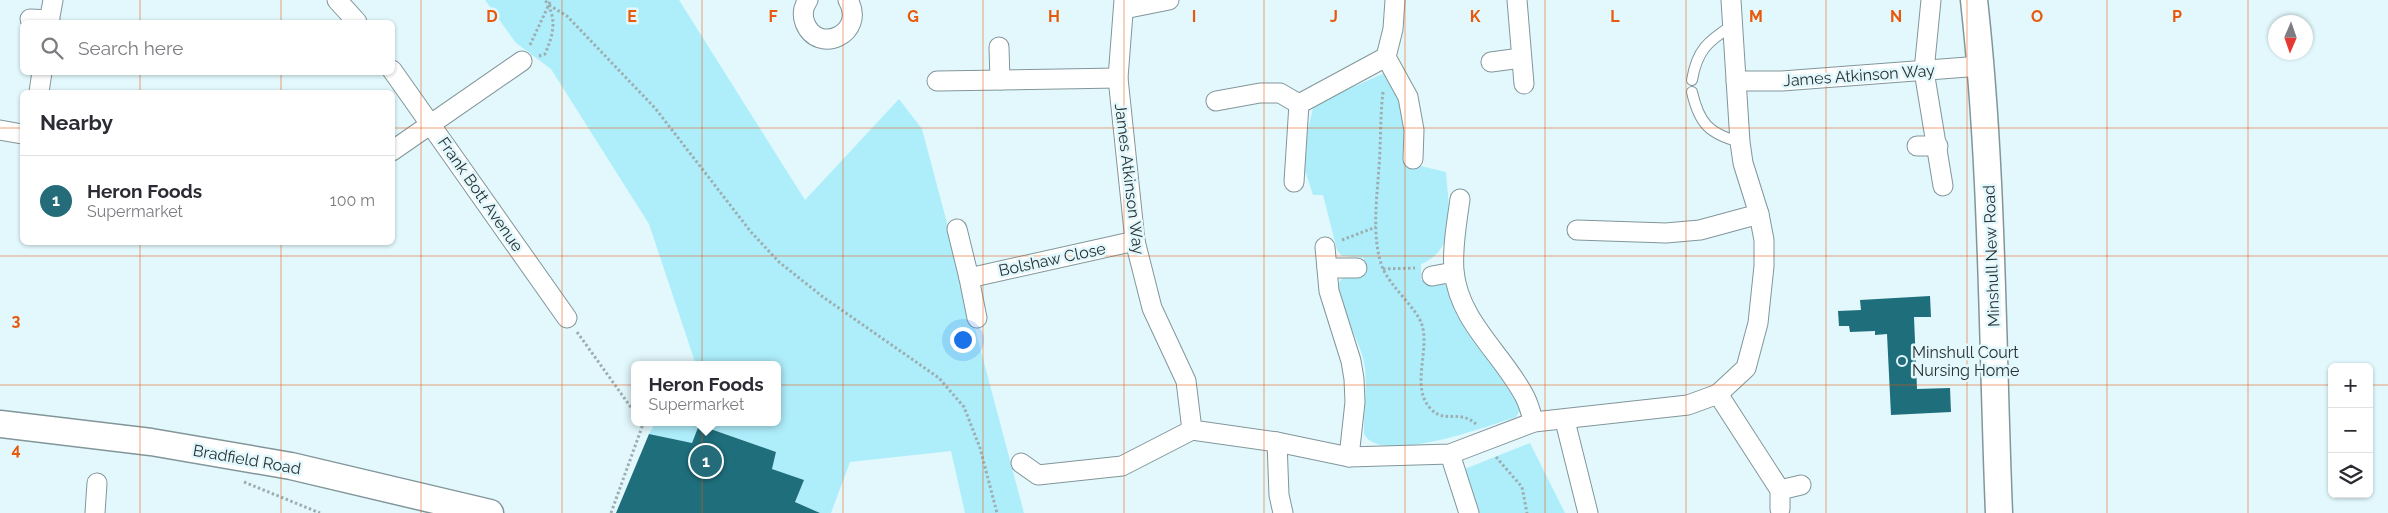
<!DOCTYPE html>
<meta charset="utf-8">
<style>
:root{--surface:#fff;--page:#f7f7f7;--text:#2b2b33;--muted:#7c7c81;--line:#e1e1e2;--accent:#246c79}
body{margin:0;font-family:Raleway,sans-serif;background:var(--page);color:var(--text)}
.controls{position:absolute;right:15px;bottom:15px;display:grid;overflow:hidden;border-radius:8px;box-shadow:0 1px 4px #0004}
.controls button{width:45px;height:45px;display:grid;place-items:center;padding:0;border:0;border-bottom:1px solid var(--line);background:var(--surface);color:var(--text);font:25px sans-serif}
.compass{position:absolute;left:2268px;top:15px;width:45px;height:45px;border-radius:50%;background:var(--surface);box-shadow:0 1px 4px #0004;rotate:182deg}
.you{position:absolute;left:962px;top:339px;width:18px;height:18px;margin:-12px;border:4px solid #fff;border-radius:50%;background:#1a73e8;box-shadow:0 0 0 8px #1a73e833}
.badge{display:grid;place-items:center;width:32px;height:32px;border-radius:50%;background:var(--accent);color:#fff;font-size:16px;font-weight:700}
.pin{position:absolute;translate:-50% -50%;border:2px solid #fff;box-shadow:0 1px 5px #0006}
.popup{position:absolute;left:631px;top:361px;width:150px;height:65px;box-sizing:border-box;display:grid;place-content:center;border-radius:8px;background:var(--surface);filter:drop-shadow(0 1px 4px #0005);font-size:16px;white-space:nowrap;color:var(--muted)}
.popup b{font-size:19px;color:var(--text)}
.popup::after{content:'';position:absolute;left:50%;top:100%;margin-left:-10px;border:10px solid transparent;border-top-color:var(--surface)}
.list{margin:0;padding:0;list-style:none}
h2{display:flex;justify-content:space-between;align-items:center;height:65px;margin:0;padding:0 20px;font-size:21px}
h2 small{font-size:16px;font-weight:400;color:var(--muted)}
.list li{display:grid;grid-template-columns:32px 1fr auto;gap:15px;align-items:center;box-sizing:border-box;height:90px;padding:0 20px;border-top:1px solid var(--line)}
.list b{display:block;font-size:19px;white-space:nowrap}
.list p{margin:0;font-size:16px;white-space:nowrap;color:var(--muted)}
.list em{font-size:16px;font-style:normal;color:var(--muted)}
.icon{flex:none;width:28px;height:28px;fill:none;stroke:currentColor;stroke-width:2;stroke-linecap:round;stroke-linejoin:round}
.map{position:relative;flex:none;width:2388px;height:513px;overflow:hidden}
.search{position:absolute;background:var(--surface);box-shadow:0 1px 4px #0004;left:20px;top:20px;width:375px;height:55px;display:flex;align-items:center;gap:12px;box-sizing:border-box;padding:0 18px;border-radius:8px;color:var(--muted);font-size:19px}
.panel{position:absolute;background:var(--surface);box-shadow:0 1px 4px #0004;left:20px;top:90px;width:375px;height:155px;border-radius:8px}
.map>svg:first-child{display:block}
.green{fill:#aeeefb}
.building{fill:#1f6e7c}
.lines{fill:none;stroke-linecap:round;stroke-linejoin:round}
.lane-casing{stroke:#82969a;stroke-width:12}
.street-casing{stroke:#82969a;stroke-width:21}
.secondary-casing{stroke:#82969a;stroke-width:29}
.path{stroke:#9daeb1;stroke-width:3;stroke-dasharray:2.5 2.5;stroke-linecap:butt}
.lane{stroke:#fff;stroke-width:10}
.street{stroke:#fff;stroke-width:19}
.secondary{stroke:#fff;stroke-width:26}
.grid{fill:none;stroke:#e8590c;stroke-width:1;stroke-opacity:0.55}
.poi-dot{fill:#246c79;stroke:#e2f8fc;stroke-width:2}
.labels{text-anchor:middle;stroke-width:5;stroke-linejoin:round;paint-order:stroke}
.street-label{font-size:16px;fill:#293133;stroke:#e2f8fc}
.poi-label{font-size:16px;fill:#293133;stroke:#e2f8fc;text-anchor:start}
.grid-label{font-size:16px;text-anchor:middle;font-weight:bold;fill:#e8590c;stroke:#e2f8fc;stroke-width:5;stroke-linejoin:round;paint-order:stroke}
</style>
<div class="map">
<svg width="2388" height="513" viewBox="0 0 2388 513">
<rect width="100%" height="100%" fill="#e2f8fc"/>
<!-- green -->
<g class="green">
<polygon points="485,0 679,0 805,200 899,99 922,129 1024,513 965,513 951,451 850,462 831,513 820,513 795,502 804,480 772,469 776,452 699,425 692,443 649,434 656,422 777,422 777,365 693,365 695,362 649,224 551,69 516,43"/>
<path d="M1385 73C1408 107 1411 121 1404 162L1446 172C1448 205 1459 249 1421 264V280C1429 280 1437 279 1444 284 1454 292 1460 316 1466 328 1471 337 1480 344 1486 352 1498 369 1513 389 1521 408L1516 417C1488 426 1381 466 1364 434 1363 411 1369 380 1363 358 1359 340 1336 301 1338 286 1341 274 1352 274 1363 274L1364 258 1342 256 1337 250 1323 195H1313L1301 158 1314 104Z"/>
<polygon points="1530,443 1565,513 1473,513 1462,470"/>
</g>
<!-- building -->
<g class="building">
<polygon points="1930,296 1931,317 1914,317 1917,389 1950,388 1951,412 1891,415 1887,334 1875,335 1875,331 1850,332 1849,326 1839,326 1838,311 1861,310 1860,300"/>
<polygon points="699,425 776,452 772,469 804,480 795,502 820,513 616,513 649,434 692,443"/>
</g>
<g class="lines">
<defs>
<g id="lane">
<path d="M1692 80C1697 50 1708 41 1733 25"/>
<path d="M1692 92C1699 123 1709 134 1740 142"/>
</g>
<g id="street">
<polyline points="337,0 357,22"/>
<path d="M808 0C803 7 802 15 805 23 818 56 867 33 848 0"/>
<polyline points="1124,0 1118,78 1135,241 1152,308 1186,381 1192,430 1277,442 1349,457 1450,454 1534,422 1688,405 1718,394 1746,368 1758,323 1764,266 1764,240 1759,214 1743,163 1740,142 1731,0"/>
<polyline points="1395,0 1393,29 1386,57 1408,97 1414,130 1413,159"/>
<polyline points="1517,0 1524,84"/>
<polyline points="1931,0 1924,71 1943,186"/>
<polyline points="1124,9 1169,0"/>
<polyline points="30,19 50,20"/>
<polyline points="49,22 53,0"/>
<polyline points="999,47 1000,80"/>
<polyline points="1491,62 1521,58"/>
<polyline points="392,70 567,318"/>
<polyline points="937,81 1118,78"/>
<polyline points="1736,81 1782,81 1981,66"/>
<polyline points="39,92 42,72"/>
<polyline points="1216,101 1260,93 1280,93 1299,104"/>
<polyline points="0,130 22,134"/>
<polyline points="1917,146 1938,146"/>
<polyline points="392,151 522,61"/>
<polyline points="1294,182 1299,104 1386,57"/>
<path d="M1460 199C1457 222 1452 247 1454 271 1459 322 1503 354 1525 397 1529 405 1531 414 1534 422"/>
<polyline points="957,229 969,278"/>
<polyline points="1577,230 1666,233 1700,230 1759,214"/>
<polyline points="1325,247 1329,291 1351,361 1354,379 1355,402 1349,457"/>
<polyline points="1327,268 1357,268"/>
<polyline points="1432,276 1454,272"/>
<polyline points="977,318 969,278 1135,241"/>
<polyline points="1718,394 1780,490 1780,509"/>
<polyline points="1565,421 1588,513"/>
<polyline points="1277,442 1279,495 1283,513"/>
<polyline points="1450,454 1469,513"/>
<polyline points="1021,463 1038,475 1122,466 1192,430"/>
<polyline points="1780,490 1801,485"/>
<polyline points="95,513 97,483"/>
</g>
<g id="secondary">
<path d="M1974 0C1993 171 1992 342 1999 513"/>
<polyline points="0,424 151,442 291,466 490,513"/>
</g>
</defs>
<!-- lane casing -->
<use href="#lane" class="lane-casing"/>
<!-- street casing -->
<use href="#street" class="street-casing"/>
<!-- secondary casing -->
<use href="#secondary" class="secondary-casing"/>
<!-- path -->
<g class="path">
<polyline points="549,5 567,16 655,108 751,232 779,262 823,297 939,378 964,407 980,448 997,513"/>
<polyline points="530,45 551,0"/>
<path d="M539 56 545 54C553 35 558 19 545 0"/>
<path d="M1383 92C1380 117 1381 142 1379 167 1377 198 1371 239 1383 269 1391 287 1418 310 1422 325 1430 351 1410 388 1431 409 1445 424 1459 409 1476 424"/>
<polyline points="1342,240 1376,227"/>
<polyline points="1383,269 1415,268"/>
<polyline points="577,332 635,413"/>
<polyline points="1496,457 1522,487 1527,513"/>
<polyline points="244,482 320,513"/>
<polyline points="611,513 643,424 641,422"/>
</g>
<!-- lane -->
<use href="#lane" class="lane"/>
<!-- street -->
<use href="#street" class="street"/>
<!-- secondary -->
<use href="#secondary" class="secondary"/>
</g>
<!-- grid -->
<path class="grid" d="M140 0V22M281 0V22M421 0V513M562 0V513M702 0V513M843 0V513M983 0V513M1124 0V513M1264 0V513M1405 0V513M1545 0V513M1686 0V513M1826 0V513M1967 0V513M2107 0V513M2248 0V513M140 72V92M281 72V92M0 128H22M392 128H2388M140 242V513M281 242V513M0 256H2388M0 385H2332M2369 385H2388"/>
<!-- markers -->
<circle class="poi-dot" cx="1902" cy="361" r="5"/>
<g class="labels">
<!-- street labels -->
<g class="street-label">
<text transform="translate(1859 75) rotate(-4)" y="6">James Atkinson Way</text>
<text transform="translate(1130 179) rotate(83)" y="6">James Atkinson Way</text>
<text transform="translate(481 194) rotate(55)" y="6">Frank Bott Avenue</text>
<text transform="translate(1991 256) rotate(-92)" y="6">Minshull New Road</text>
<text transform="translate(1052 259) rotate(-12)" y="6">Bolshaw Close</text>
<text transform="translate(247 459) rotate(10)" y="6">Bradfield Road</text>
</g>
<!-- poi labels -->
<g class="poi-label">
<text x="1912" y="358">Minshull Court<tspan x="1912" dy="18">Nursing Home</tspan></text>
</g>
</g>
<g class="grid-label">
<text x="492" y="22">D</text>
<text x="632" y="22">E</text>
<text x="773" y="22">F</text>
<text x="913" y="22">G</text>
<text x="1054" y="22">H</text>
<text x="1194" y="22">I</text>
<text x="1334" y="22">J</text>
<text x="1475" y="22">K</text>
<text x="1615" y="22">L</text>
<text x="1756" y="22">M</text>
<text x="1896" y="22">N</text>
<text x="2037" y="22">O</text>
<text x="2177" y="22">P</text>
<text x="16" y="326">3</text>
<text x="16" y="455">4</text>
</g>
</svg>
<div class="controls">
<button>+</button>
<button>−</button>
<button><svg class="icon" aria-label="layers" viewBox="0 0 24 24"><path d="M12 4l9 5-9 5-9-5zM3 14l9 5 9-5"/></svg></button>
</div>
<svg class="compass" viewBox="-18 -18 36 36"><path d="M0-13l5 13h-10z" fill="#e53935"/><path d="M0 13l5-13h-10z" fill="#7c7c81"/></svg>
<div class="you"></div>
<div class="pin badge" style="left:706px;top:461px">1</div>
<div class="popup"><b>Heron Foods</b>Supermarket</div>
<div class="search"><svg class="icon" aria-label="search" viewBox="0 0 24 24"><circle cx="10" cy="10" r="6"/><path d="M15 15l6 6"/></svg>Search here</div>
<section class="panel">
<h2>Nearby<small></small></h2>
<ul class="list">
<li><span class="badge">1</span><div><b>Heron Foods</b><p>Supermarket</p></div><em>100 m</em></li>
</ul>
</section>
</div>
